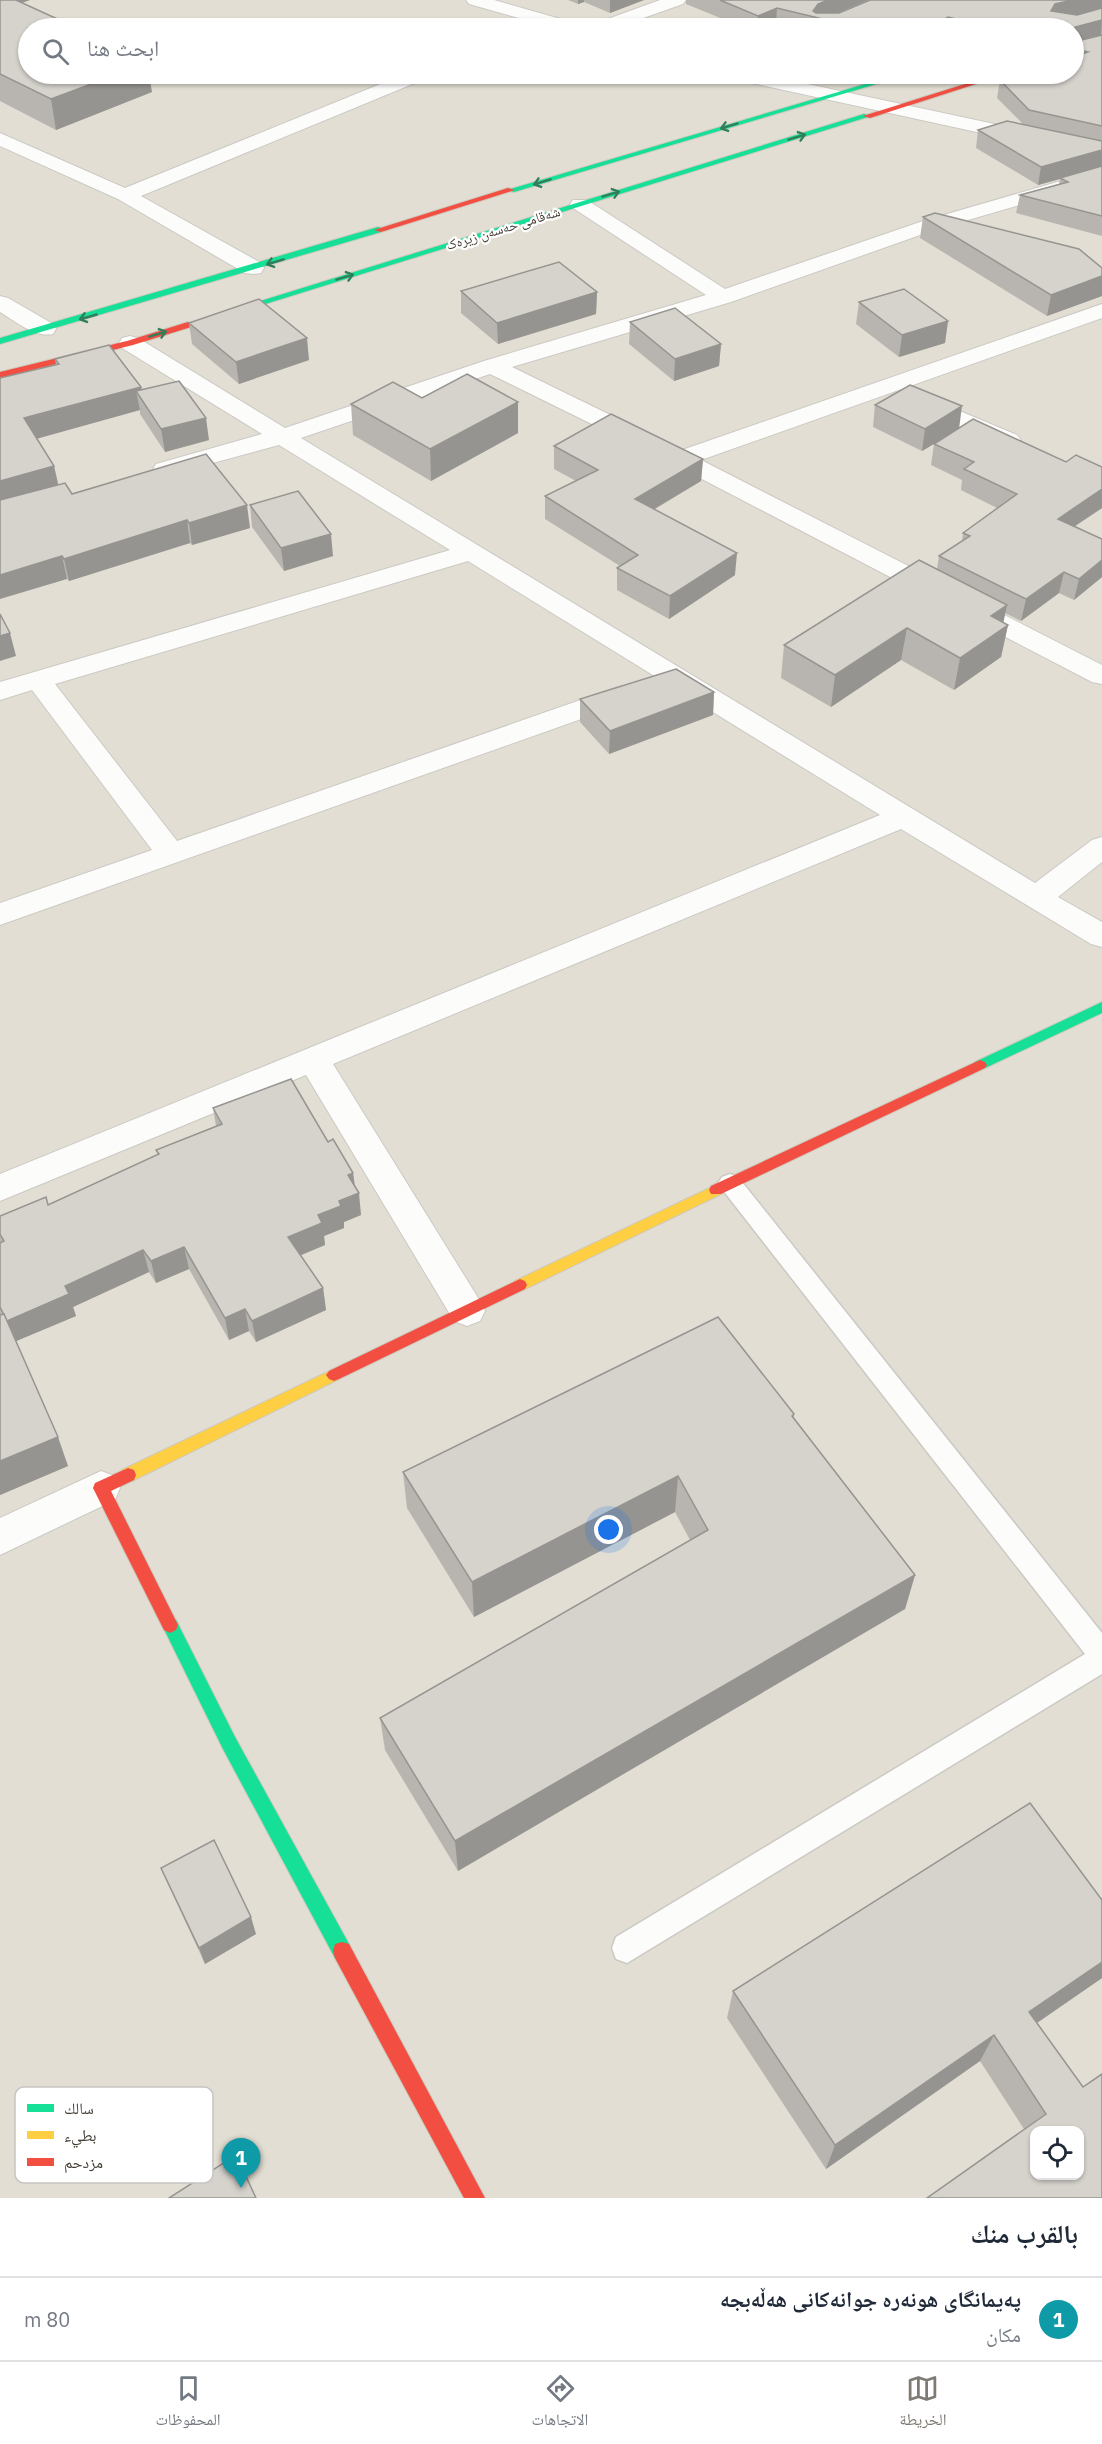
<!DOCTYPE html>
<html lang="ar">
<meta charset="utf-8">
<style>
:root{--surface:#fff;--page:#f6f6f7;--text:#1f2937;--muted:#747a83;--line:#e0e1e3;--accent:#7f7a72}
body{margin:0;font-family:"IBM Plex Sans","Noto Naskh Arabic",sans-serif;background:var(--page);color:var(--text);direction:rtl}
.controls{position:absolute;right:18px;bottom:18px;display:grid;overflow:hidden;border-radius:12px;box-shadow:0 2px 4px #0004}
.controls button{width:54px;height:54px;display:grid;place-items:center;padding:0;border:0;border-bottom:2px solid var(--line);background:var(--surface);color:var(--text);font:30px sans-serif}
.you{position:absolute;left:609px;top:1530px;width:21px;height:21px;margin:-15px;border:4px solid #fff;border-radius:50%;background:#1a73e8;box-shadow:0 0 0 9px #1a73e833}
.badge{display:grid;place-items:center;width:39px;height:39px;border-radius:50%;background:var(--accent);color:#fff;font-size:20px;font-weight:700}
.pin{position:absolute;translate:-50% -50px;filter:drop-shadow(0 2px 3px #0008)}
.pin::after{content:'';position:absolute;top:32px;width:21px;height:18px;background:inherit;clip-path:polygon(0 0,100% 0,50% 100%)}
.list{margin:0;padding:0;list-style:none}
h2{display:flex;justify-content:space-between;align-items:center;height:78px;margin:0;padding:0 24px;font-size:26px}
h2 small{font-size:20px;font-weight:400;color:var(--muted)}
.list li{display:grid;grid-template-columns:39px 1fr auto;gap:18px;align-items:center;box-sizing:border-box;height:84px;padding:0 24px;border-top:2px solid var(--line)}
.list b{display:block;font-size:22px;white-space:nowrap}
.list p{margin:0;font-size:20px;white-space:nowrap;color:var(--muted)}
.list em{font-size:20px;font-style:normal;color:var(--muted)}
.icon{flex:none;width:33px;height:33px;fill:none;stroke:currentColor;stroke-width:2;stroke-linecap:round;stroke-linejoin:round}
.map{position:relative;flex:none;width:1102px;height:2198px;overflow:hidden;direction:ltr}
.search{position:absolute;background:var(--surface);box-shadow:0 2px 4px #0004;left:18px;right:18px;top:18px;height:66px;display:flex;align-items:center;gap:15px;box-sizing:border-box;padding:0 21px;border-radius:33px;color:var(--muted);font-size:22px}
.sheet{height:162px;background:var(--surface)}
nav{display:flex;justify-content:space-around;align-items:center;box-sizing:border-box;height:84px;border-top:2px solid var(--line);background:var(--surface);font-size:16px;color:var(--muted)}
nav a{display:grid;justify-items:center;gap:3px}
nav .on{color:var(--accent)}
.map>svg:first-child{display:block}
.residential{fill:#e2ded3;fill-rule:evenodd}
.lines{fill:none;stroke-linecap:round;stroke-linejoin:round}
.lane-casing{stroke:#ccc9c4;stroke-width:3}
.street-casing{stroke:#ccc9c4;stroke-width:2}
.fast-casing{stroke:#cdc9bd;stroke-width:2}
.slow-casing{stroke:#cdc9bd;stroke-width:2}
.jam-casing{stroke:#cdc9bd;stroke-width:2}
.lane{fill:#fcfcfb;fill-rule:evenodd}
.street{fill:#fcfcfb;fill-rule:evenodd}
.fast{fill:#16e098;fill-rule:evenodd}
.slow{fill:#ffcf43;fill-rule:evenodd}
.jam{fill:#f24e42;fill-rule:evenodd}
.wall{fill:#b8b5b0}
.shaded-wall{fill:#969490}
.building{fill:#d6d3cd;stroke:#969490;stroke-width:1.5;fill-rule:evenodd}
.oneway{stroke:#317e5b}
.labels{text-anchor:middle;stroke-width:4.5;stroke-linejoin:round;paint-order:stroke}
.far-street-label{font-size:14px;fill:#433d33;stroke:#fff}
.key{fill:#fff;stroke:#c7c5c2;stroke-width:1.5}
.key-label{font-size:16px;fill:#433d33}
</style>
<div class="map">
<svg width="1102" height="2198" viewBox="0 0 1102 2198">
<rect width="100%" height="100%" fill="#eeece6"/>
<!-- residential -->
<path class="residential" d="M0 0H1102V2198H0ZM28 28H1074V74H28ZM1034 2130H1080V2176H1034Z"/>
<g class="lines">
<defs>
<polygon id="lane" points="730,1174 738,1177 1102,1633 1102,1674 627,1963 616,1959 612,1948 616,1937 1085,1654 722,1189 718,1183 722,1177"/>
<g id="street">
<polygon points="466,0 494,0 578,24 581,28 554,28 469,4"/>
<polygon points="660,0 686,0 683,4 615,28 591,28 594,24"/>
<polygon points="405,74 429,74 427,78 141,196 261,263 264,268 261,273 253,274 245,273 118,199 0,146 0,133 125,188"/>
<polygon points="729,74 761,74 1027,131 1034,133 1037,137 1034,141 1027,143 738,80 731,78"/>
<polygon points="1102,169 1102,181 937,229 731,302 512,367 682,450 1102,304 1102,318 701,460 1102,665 1102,684 1092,682 673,464 490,374 301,438 1035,883 1092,840 1102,837 1102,862 1058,897 1102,922 1102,947 1091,944 901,829 333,1064 480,1301 485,1311 480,1321 467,1326 454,1321 306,1075 0,1201 0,1174 880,815 468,561 55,684 177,841 612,689 622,686 632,689 636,695 632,701 0,925 0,903 152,850 32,690 0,700 0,682 450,550 279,445 165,476 156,474 153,469 156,464 262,434 122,348 119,343 122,338 130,336 138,338 285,428 484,361 706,295 573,208 570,204 573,200 587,200 725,289 923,221"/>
<path d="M0 296 8 298 53 324 56 329 53 334C35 338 15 321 0 312Z"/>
<polygon points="919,394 1017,435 1021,440 1017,445 1009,447 1001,445 911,406 907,401 911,396"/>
<polygon points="101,1471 115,1476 120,1488 115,1500 0,1555 0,1518"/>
</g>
<g id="fast">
<polygon points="899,74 910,74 514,192 507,190"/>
<polygon points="864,114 871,116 191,327 183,325"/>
<polygon points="378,227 381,228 381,232 0,344 0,338"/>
<polygon points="1102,1002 1102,1013 985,1068 975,1068 973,1065 975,1062"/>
<polygon points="170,1617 176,1620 235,1737 349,1944 351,1951 349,1958 342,1960 335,1958 223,1749 162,1625 164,1620"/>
</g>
<g id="slow">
<polygon points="716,1185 721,1186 723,1190 721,1194 525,1289 520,1291 515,1289 513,1285 515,1281"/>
<polygon points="334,1369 339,1371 342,1375 339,1379 134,1480 128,1482 122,1480 120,1475 122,1470"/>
</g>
<g id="jam">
<polygon points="997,74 1007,74 870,118 863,116"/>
<polygon points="508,188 515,190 381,232 374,230"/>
<polygon points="188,322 193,325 191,327 133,345 0,378 0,372 127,341"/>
<polygon points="980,1060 985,1062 987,1065 985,1068 721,1194 711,1194 709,1190 711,1186"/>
<polygon points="520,1279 525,1281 527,1285 525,1289 339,1379 334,1381 329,1379 326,1375 329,1371"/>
<polygon points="128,1468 134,1470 136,1475 134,1480 111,1491 178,1625 176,1630 170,1633 164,1630 93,1488 95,1483"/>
<polygon points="342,1942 349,1944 485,2198 464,2198 335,1958 333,1951 335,1944"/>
</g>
</defs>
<!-- lane casing -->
<use href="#lane" class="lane-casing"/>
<!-- street casing -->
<use href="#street" class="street-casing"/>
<!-- fast casing -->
<use href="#fast" class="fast-casing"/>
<!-- slow casing -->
<use href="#slow" class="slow-casing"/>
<!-- jam casing -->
<use href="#jam" class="jam-casing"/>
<!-- lane -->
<use href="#lane" class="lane"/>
<!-- street -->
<use href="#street" class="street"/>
<!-- fast -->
<use href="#fast" class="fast"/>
<!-- slow -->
<use href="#slow" class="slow"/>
<!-- jam -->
<use href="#jam" class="jam"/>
</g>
<!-- wall -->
<g class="wall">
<polygon points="0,0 30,0 22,3 152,92 56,130 0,101"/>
<polygon points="568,0 644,0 610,13 584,2 578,4"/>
<polygon points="686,0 868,0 838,13 1102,0 1102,236 1016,213 1020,195 1059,184 1060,179 1038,185 976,148 978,130 1023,124 997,98 1000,80 1074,74 1074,28 788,28 776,25 768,28 745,28 686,4"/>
<polygon points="923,217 1102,268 1102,296 1047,316 920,238"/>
<polygon points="461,291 597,292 596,314 498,344 461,313"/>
<polygon points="859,302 948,321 945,343 899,357 856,324"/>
<polygon points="630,322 721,344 719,366 674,381 629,344"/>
<polygon points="189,323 309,360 239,384 192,344"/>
<polygon points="55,359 141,387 142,390 209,440 165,452 140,414 140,410 37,438 54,466 58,484 72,494 250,528 192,545 190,543 69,581 67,579 0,378 56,365"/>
<polygon points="422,398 518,402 518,433 431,481 353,435 351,404"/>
<polygon points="875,405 959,428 1066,462 1102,467 1102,508 1075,526 1102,539 1102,577 1074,600 1059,593 1021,621 1005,613 1003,623 1008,625 1001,657 954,690 901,660 831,707 781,678 784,645 937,569 939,556 962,541 963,533 997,508 961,490 962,480 931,465 934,444 942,439 922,451 873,427"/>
<polygon points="554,446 703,459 701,481 655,509 735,575 669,619 617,590 617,568 620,566 545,519 545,496 576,481 554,469"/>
<polygon points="250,505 333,556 284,571 252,527"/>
<polygon points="714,692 713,715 609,754 580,722 580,699"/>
<polygon points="213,1108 328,1142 353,1173 355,1187 361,1215 344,1222 344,1228 324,1236 325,1245 300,1255 323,1288 326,1310 256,1342 249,1331 229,1340 189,1269 156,1283 149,1272 73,1307 76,1316 16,1341 68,1466 0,1495 0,1216 49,1204 158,1155 156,1150 216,1126"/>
<polygon points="794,1414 794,1418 915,1575 905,1609 458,1871 385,1750 380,1718 690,1540 675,1512 474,1617 407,1508 403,1472"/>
<polygon points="161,1868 256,1934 205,1964 168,1884"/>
<polygon points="1102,1900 1102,1978 1037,2023 1083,2087 1024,2129 980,2061 826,2169 727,2018 733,1991"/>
</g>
<!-- shaded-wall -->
<g class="shaded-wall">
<polygon points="0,0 30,0 0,10"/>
<polygon points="578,0 584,0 584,2 578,4"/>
<polygon points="610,0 644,0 610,13"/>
<polygon points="828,0 868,0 823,19 813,11 818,4"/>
<polygon points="1073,0 1102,0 1102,10 1048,28 1051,11 1055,4"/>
<polygon points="777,8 776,25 768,28 757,28 758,16"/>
<polygon points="948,17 947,28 932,28"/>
<polygon points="1102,20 1101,37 1074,44 1075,27"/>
<polygon points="118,74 149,74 152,92 56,130 51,99"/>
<polygon points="1102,150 1102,168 1060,178 1060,179 1038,185 1041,167"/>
<polygon points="1102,276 1102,296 1047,316 1051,295"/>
<polygon points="597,292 596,314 498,344 497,323"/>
<polygon points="948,321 945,343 899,357 902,335"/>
<polygon points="307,338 309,360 239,384 236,362"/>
<polygon points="721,344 719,366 674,381 675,359"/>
<polygon points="141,387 144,403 136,391 140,410 29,441 24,418"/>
<polygon points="518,402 518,433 431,481 430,449"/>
<polygon points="962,406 959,429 922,451 925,429"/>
<polygon points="206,418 209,440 165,452 161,429"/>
<polygon points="703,459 701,481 634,521 635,499"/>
<polygon points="54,466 59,488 0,505 0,481"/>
<polygon points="1102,489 1102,508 1054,540 1058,519"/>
<polygon points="247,505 250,528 192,545 189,523"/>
<polygon points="187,520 190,543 69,581 64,559"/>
<polygon points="331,534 333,556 284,571 281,548"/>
<polygon points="737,553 735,575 669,619 670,596"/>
<polygon points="62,556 67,579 0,599 0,575"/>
<polygon points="1102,560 1102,577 1074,600 1079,579"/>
<polygon points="1064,572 1059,593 1021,621 1026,599"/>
<polygon points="1007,605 1002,629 1008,625 1001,657 954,690 960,658 991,616"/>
<polygon points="907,628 901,660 831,707 835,675"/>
<polygon points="10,633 16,656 0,661 0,636"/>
<polygon points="714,692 713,715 609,754 610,731"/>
<polygon points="353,1173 356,1194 359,1193 361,1215 344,1222 344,1228 324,1236 325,1245 292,1259 288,1237 318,1215 348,1175"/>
<polygon points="184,1247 189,1269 156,1283 151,1261"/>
<polygon points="143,1250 149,1272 73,1307 76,1316 14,1342 7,1321 65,1286"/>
<polygon points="323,1288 326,1310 256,1342 252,1321"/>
<polygon points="245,1309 249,1331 229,1340 225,1318"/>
<polygon points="58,1437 68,1466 0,1495 0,1461"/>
<polygon points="678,1476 675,1512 474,1617 472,1582"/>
<polygon points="915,1575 905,1609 458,1871 455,1841"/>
<polygon points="251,1917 256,1934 205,1964 199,1948"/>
<polygon points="1102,1962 1102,1978 1015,2038 1029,2012"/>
<polygon points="994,2035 980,2061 826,2169 835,2145"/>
</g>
<!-- building -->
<g class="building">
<polygon points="0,0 16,0 77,28 28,28 28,74 118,74 51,99 0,74"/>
<polygon points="720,0 828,0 818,4 813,11 816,13 839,13 870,0 1073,0 1055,4 1051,11 1077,15 1102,8 1102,20 1075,27 1075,39 1078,41 1102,35 1102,126 1029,110 1000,80 1020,74 1074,74 1074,57 1088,52 1074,49 1074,28 995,28 948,17 932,28 860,28 777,8 758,16"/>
<polygon points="1007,121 1102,141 1102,150 1041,167 978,130"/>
<polygon points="1102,166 1102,216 1020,195 1068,182 1060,178"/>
<polygon points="935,213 1079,249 1102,268 1102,276 1051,295 923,217"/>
<polygon points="559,262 597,292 497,323 461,291"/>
<polygon points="904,289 948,321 902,335 859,302"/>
<polygon points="259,299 307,338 236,362 189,323"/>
<polygon points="675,308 721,344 675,359 630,322"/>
<polygon points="109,345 141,387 24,418 54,466 0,481 0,378 59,364 55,359"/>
<polygon points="467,374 518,402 430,449 351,404 393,382 422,398"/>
<polygon points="179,381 206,418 161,429 136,391"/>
<polygon points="910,385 962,406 925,429 875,405"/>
<polygon points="611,414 703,459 635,499 737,553 670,596 617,568 638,555 545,496 598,470 554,446"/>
<polygon points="973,419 1066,462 1076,455 1102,467 1102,489 1058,519 1102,539 1102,560 1079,579 1064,572 1026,599 939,556 970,536 963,533 1017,494 964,469 974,462 934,444"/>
<polygon points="206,454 247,505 189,523 187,520 64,559 62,556 0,575 0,500 65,483 72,494"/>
<polygon points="298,491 331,534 281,548 250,505"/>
<polygon points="919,560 1007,605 991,616 1008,625 960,658 907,628 835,675 784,645"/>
<polygon points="0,614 10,633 0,636"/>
<polygon points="676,669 714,692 610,731 580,699"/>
<polygon points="291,1079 328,1142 333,1139 353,1173 348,1175 359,1193 339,1201 341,1206 318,1215 322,1223 288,1237 323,1288 252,1321 245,1309 225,1318 184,1247 151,1261 143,1250 65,1286 69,1294 7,1321 0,1307 0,1243 4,1241 0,1234 0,1216 46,1197 48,1205 159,1154 156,1150 222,1124 213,1108"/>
<polygon points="4,1314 58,1437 0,1461 0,1315"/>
<polygon points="718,1317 794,1414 792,1416 915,1575 455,1841 380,1718 708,1530 678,1476 472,1582 403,1472"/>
<path d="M1030 1803 1102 1900V1962L1029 2012 1083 2087 1102 2074V2198H927L1046 2114 994 2035 835 2145 733 1991ZM1035 2130H1080V2175H1035Z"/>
<polygon points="214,1840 251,1917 199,1948 161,1868"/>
<polygon points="236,2155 256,2198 169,2198"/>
</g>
<!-- one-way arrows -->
<defs><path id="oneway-shaft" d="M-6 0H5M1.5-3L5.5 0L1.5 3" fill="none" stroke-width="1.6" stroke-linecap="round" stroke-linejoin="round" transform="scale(1.5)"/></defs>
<g class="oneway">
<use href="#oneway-shaft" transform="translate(729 126) rotate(163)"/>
<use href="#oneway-shaft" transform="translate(797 137) rotate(-17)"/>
<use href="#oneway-shaft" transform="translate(542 182) rotate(163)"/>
<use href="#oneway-shaft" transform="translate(611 194) rotate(-17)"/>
<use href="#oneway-shaft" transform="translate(275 262) rotate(163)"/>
<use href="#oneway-shaft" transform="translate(345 277) rotate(-17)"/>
<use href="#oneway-shaft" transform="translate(88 317) rotate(164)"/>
<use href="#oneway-shaft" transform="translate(158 334) rotate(-17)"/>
</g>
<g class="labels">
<!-- far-street labels -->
<g class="far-street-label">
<text transform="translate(503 228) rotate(-17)" y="5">شەقامی حەسەن زیرەک</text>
</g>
</g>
<!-- legend -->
<rect x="15" y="2087" width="198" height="96" rx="9" class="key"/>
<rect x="27" y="2104" width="27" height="8" fill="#16e098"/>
<rect x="27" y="2131" width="27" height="8" fill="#ffcf43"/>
<rect x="27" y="2158" width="27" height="8" fill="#f24e42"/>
<g class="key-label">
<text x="64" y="2114">سالك</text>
<text x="64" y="2141">بطيء</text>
<text x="64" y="2168">مزدحم</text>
</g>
</svg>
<div class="controls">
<button><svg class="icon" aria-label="locate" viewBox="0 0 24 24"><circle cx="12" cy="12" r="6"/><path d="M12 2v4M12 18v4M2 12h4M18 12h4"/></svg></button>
</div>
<div class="you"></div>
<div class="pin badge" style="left:241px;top:2188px;background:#0f9aa8">1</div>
<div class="search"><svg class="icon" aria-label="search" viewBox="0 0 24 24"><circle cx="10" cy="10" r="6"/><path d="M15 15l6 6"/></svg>ابحث هنا</div>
</div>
<section class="sheet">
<h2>بالقرب منك<small></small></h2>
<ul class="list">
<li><span class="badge" style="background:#0f9aa8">1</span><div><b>پەیمانگای هونەرە جوانەکانی هەڵەبجە</b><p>مكان</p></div><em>80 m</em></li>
</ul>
</section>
<nav>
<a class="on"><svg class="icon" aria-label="map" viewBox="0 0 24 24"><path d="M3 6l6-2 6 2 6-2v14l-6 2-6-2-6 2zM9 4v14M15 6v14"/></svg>الخريطة</a>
<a><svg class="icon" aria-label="directions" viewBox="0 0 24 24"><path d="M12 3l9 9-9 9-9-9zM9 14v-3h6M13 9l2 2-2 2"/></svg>الاتجاهات</a>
<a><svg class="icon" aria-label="saved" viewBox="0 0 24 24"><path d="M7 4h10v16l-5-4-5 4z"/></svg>المحفوظات</a>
</nav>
